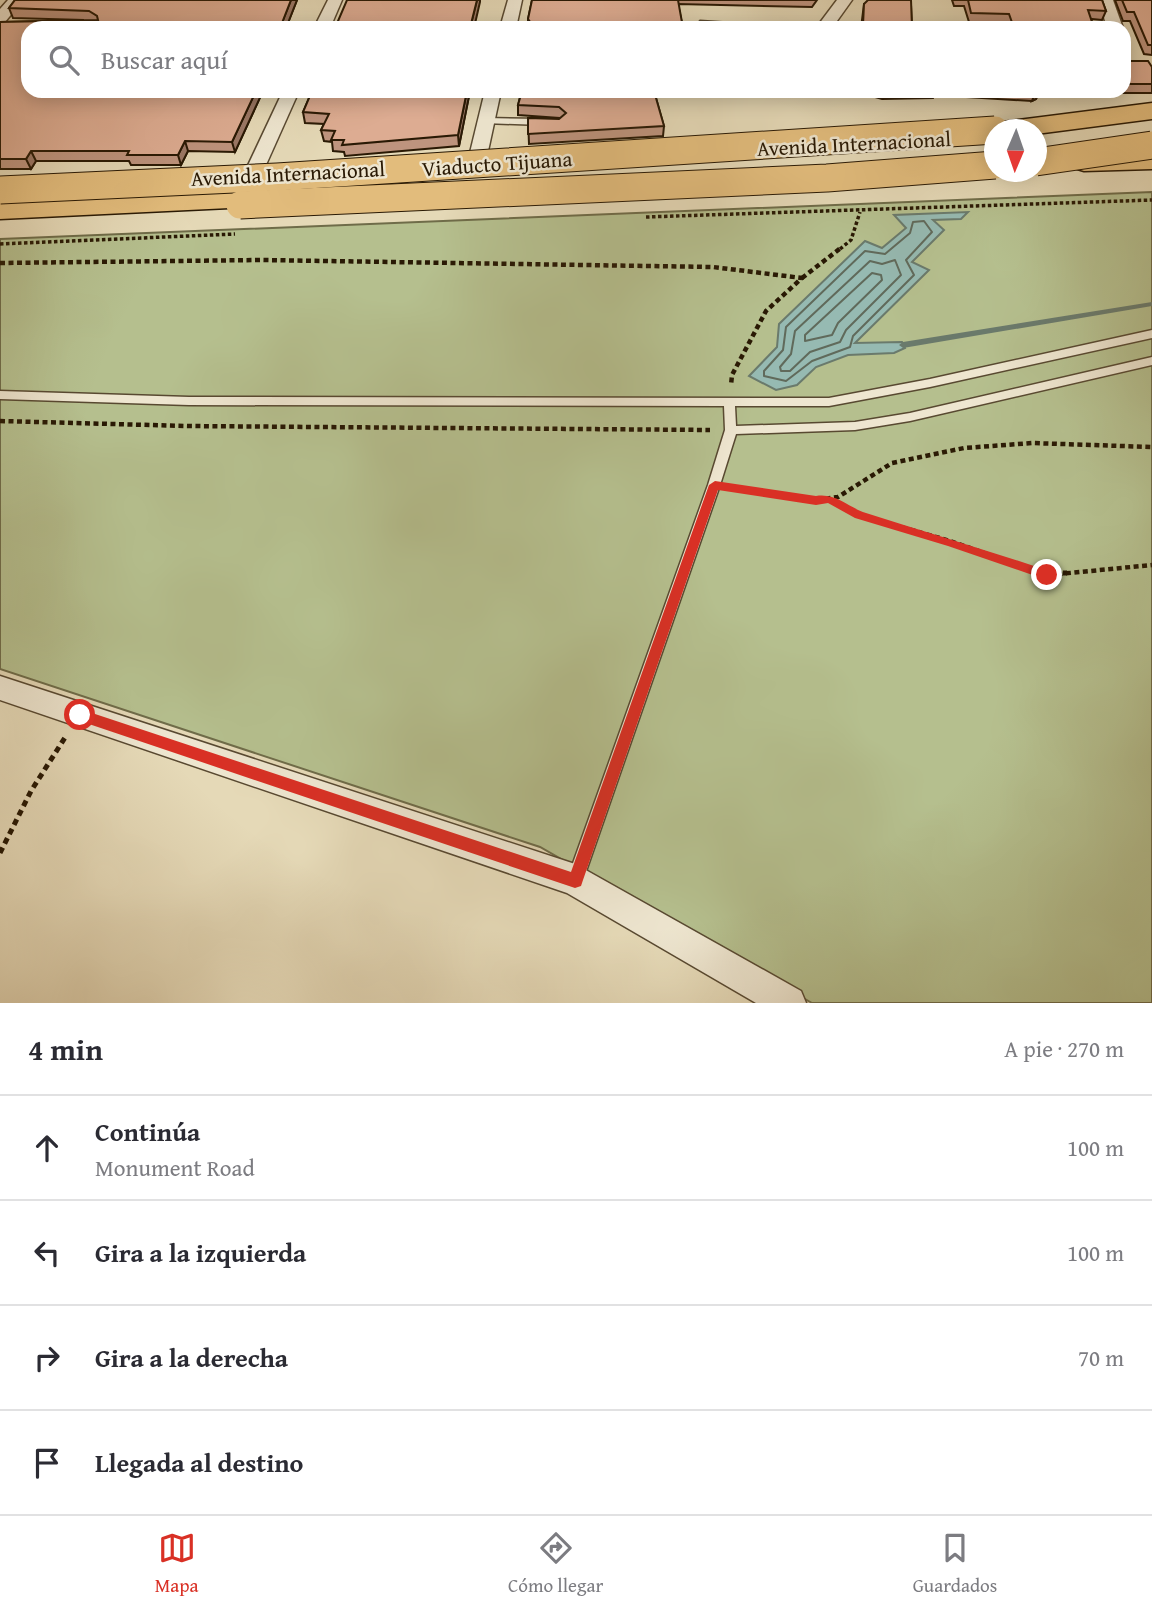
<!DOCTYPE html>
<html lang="es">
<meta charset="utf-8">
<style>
:root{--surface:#fff;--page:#f7f7f7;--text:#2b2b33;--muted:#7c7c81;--line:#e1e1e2;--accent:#d93025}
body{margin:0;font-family:"Gentium Book Plus",serif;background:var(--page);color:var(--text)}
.compass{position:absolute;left:984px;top:119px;width:63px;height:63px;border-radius:50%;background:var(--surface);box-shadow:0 4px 18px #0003;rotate:182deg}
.stop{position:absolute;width:21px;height:21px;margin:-16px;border:5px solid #d93025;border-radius:50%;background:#fff}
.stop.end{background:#d93025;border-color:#fff;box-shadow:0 2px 7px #0008}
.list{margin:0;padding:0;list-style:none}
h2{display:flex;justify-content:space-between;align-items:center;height:91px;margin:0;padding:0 28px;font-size:30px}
h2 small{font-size:23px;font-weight:400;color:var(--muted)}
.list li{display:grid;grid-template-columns:46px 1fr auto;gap:21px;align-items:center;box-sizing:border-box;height:105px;padding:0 28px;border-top:2px solid var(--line)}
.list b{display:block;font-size:26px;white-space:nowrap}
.list p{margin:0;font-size:23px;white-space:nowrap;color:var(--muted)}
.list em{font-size:23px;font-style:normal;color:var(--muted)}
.icon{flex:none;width:38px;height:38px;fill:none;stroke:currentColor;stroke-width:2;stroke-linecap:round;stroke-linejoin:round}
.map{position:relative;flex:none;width:1152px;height:1003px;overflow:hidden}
.search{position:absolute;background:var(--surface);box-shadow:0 4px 18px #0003;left:21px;right:21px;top:21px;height:77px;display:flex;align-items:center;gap:18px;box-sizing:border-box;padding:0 24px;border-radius:21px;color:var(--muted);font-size:26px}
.sheet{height:511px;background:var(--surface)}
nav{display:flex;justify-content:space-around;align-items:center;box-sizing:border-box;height:98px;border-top:2px solid var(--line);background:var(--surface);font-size:19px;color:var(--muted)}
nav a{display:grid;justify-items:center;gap:4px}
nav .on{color:var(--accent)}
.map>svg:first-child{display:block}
.green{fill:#b5bf8e;stroke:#6f6c49;stroke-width:2}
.water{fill:#96bab2;stroke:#6a7a6c;stroke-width:2}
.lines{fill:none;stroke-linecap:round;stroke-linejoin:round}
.shore{stroke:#606a5b;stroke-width:2}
.stream{fill:#6a7a6c;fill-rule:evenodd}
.lane-casing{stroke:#584931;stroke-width:3}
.street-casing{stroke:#584931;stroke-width:3}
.highway-casing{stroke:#291904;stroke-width:3}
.path-far2{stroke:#291904;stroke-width:3.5;stroke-dasharray:3.5 2.5;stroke-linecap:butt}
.path-far1{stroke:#291904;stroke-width:4.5;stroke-dasharray:5 3.5;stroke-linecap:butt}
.path{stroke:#291904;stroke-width:5;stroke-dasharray:6 4.5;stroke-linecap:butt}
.lane{fill:#eee6d0;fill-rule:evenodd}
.street{fill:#eee6d0;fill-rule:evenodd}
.highway{fill:#e2bc7c;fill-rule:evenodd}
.highway-bridge-casing{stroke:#291904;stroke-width:29;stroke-linecap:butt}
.highway-bridge{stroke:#e2bc7c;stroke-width:27}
.wall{fill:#be947e;stroke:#291904;stroke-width:2}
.shaded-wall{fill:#9b7866;stroke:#291904;stroke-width:2}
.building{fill:#ddac92;stroke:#291904;stroke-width:2}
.route{fill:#d93025}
.labels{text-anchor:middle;stroke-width:5;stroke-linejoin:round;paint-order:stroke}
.far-street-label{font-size:21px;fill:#291904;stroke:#eee6d0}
</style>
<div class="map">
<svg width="1152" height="1003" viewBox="0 0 1152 1003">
<rect width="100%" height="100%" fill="#e5d9b7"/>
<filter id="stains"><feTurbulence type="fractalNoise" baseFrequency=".00286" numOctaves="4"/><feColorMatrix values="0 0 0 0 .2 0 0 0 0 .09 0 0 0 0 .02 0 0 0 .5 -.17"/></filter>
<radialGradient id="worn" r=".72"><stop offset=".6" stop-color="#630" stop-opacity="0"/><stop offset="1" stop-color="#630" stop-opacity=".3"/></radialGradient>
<!-- green -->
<polygon class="green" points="1152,192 1152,1003 812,1003 540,847 0,669 0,239"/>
<!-- water -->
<polygon class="water" points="968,212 961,219 933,220 944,230 912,262 929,270 855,343 902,342 905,348 894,353 848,355 816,367 797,385 776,390 749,376 777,347 779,324 865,241 882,248 906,228 894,215"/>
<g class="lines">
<!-- shore -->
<g class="shore">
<polygon points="924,221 932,232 906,260 914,275 853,336 850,347 812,361 786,381 764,376 764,371 783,350 786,327 865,251 885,254 910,233 913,222"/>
<polygon points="895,260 901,275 846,330 840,342 810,352 790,371 781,371 780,367 791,354 795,331 870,261 882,264"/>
<polygon points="872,273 881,275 882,280 838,323 832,335 805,341 805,335"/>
</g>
<!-- stream -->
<polygon class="stream" points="1152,302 1152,306 903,348 899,345 903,342"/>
<defs>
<g id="lane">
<polygon points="700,21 777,26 781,28 703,25 700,25"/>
<polygon points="486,118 542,119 546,122 542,125 483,123 482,121"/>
<polygon points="1152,330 1152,338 930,387 829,406 735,406 736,426 855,422 910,413 1152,357 1152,365 910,421 855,430 736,434 720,485 583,880 581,886 575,888 569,886 567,880 708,485 725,430 724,406 189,405 0,399 0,391 189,397 829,398 930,379"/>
</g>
<g id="street">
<polygon points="8,0 23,0 5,22 0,24 0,9"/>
<polygon points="328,0 342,0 330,28 314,28"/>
<polygon points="508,0 522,0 516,28 500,28"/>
<polygon points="837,0 852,0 832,28 816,28"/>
<polygon points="1099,0 1113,0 1123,28 1107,28"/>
<polygon points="283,91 299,91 261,176 258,180 246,180 243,176"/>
<polygon points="485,91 501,91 485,165 476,170 467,165"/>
<polygon points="0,676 575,864 801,991 806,1003 756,1003 567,893 0,700"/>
</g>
<g id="highway">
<polygon points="1152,103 1152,119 1036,134 1036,130 995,130 995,136 989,130 993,124 1003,122"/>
<polygon points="1084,153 1152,153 1152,169 1084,171 1074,168 1070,162 1074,156"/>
<polygon points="281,190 291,193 296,199 291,205 0,219 0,201"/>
</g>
</defs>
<!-- lane casing -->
<use href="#lane" class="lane-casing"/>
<!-- street casing -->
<use href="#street" class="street-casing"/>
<!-- highway casing -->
<use href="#highway" class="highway-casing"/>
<!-- path-far2 -->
<g class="path-far2">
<polyline points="646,217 1152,200"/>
<polyline points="0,244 235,234"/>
<polyline points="840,249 851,240 860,212"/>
</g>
<!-- path-far1 -->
<g class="path-far1">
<polyline points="0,263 262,260 713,267 802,278 766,311 732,375 731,385"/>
<polyline points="802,278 842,247"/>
<polyline points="0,421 187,426 710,430"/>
<polyline points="733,488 816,500 838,497 892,463 964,448 1032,443 1152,447"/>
<polyline points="831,500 859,515 950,541 1047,575"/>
<polyline points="1049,575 1152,565"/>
</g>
<!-- path -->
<g class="path">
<polyline points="1042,573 1067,573"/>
<polyline points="0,853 31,791 66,736"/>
</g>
<!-- lane -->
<use href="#lane" class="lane"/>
<!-- street -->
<use href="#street" class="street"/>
<!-- highway -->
<use href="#highway" class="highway"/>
<defs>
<g id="highway-bridge">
<polyline points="1036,162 1152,145"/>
<polyline points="0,190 277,177 995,130"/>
<polyline points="240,205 827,178 995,165"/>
</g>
</defs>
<!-- highway-bridge casing -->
<use href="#highway-bridge" class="highway-bridge-casing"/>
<!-- highway-bridge -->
<use href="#highway-bridge" class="highway-bridge"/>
</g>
<!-- wall -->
<g class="wall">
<polygon points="15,0 297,0 286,28 28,28 263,91 235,152 188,151 181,165 131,165 129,161 36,161 31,169 0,169 0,22 84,20 13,18 9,8"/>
<polygon points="532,0 817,0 812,7 678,4 683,28 528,28 528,19"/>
<polygon points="952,0 1102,0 1106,11 1102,20 1091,19 1094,28 1008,28 1006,24 969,22 964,6 954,6"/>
<polygon points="1115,0 1152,0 1152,55 1144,54 1130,21 1123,21"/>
<polygon points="864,4 911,5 912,28 861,28"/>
<polygon points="1124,61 1152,67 1152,93 1039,93 1036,99 1032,101 934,95 933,98 882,99 854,91 1124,91"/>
<polygon points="312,91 470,91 459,146 345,156 344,152 333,151 332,142 324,141 321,130 324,124 305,123 303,112"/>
<polygon points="516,91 654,91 664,126 663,136 529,144 528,118 560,118 518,115 518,105 521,93 516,93"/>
</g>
<!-- shaded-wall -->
<g class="shaded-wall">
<polygon points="291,0 297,0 286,28 280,28"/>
<polygon points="477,0 480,0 480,2 474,28 470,28"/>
<polygon points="256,91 263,91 235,152 232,142"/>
<polygon points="467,91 470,91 459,146 458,135"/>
<polygon points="1036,91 1039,91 1036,99 1032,101"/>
<polygon points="185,141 188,151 181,165 178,155"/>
<polygon points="31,151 36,161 31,169 26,159"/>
</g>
<!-- building -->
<g class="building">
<polygon points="15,0 291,0 280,28 28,28 28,91 256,91 232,142 185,141 178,155 127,155 129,151 31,151 26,159 0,159 0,22 98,20 97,16 89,11 9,8"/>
<polygon points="347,0 477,0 470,28 335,28"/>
<polygon points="532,0 678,0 683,28 653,28 653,25 593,24 593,28 530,28 531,23 528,19"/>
<polygon points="868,0 911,0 912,28 878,28 863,25 864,4"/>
<polygon points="968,0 1102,0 1106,11 1088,10 1094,28 1014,28 1009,14 971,13"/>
<polygon points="1122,0 1152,0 1152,45 1148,45 1134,12 1127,12"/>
<polygon points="1124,61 1148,61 1152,67 1152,84 1124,84"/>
<polygon points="312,91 467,91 458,135 342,145 344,140 331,140 335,131 321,130 329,114 303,112"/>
<polygon points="522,91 654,91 664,126 528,134 528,118 559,119 566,113 559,107 518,105"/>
</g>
<!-- route -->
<path class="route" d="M715 481 816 496C837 493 847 507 866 513 928 533 990 551 1052 572L1053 575 1047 580 948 546 855 518 828 503 816 505 718 490 583 880 581 886 575 888 80 721 73 715 80 709 571 872 709 485Z"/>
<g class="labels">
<!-- far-street labels -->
<g class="far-street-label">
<text transform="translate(854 144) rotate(-3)" y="7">Avenida Internacional</text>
<text transform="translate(497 164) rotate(-4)" y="7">Viaducto Tijuana</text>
<text transform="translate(288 174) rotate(-3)" y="7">Avenida Internacional</text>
</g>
</g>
<rect width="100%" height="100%" filter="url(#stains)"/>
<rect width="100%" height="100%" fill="url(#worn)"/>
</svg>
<svg class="compass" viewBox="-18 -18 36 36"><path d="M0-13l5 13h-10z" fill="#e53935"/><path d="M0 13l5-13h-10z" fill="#7c7c81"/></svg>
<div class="stop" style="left:80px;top:715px"></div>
<div class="stop end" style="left:1047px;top:575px"></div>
<div class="search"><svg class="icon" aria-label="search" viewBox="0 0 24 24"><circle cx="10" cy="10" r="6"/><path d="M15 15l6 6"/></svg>Buscar aquí</div>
</div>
<section class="sheet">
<h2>4 min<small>A pie · 270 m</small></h2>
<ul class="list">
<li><svg class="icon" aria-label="ahead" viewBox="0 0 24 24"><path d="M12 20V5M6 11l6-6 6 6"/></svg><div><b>Continúa</b><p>Monument Road</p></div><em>100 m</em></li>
<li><svg class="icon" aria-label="left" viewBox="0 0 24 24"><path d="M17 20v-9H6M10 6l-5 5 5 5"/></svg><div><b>Gira a la izquierda</b></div><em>100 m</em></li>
<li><svg class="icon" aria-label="right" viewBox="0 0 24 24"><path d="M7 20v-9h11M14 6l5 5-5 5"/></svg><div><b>Gira a la derecha</b></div><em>70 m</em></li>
<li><svg class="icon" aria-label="arrive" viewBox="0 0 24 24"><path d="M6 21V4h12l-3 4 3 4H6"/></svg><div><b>Llegada al destino</b></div></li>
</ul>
</section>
<nav>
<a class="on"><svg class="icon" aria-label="map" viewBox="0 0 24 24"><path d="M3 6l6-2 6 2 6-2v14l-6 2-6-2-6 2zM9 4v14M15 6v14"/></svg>Mapa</a>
<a><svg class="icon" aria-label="directions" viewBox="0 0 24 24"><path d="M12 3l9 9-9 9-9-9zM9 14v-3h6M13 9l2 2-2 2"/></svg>Cómo llegar</a>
<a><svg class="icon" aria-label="saved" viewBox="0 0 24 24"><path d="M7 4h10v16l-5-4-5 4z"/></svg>Guardados</a>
</nav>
